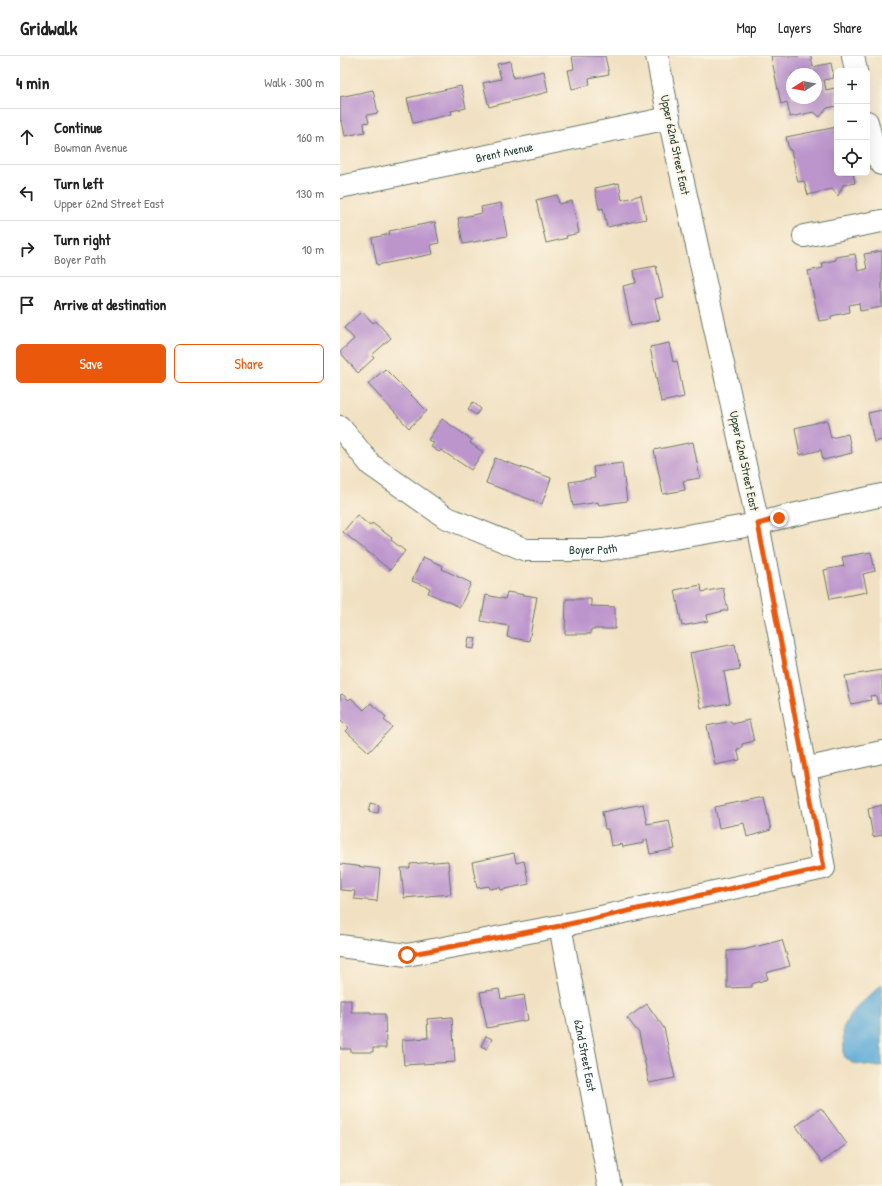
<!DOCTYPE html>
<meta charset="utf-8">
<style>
:root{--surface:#fff;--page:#f2f2f2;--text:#222;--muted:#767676;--line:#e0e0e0;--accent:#ea580c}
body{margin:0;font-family:"Patrick Hand",sans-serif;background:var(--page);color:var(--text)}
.controls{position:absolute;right:12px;top:12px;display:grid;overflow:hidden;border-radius:6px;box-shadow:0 4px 16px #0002}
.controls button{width:36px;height:36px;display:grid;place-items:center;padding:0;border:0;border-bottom:1px solid var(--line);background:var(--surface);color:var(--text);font:20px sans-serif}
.compass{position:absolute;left:446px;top:12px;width:36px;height:36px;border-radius:50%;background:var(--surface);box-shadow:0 4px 16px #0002;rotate:259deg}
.stop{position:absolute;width:12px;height:12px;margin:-9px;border:3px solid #ea580c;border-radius:50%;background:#fff}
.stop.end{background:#ea580c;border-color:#fff;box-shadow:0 1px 4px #0008}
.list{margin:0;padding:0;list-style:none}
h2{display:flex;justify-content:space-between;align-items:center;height:52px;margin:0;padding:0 16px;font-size:17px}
h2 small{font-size:13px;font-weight:400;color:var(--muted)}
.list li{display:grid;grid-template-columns:26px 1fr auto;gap:12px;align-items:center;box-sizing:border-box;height:56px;padding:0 16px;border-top:1px solid var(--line)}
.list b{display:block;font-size:15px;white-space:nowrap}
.list p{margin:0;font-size:13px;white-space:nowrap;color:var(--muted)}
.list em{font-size:13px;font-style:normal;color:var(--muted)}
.actions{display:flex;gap:8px;padding:12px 16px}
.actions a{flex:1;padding:9px 0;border:1px solid var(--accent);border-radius:6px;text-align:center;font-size:14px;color:var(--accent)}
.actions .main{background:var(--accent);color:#fff}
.icon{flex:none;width:22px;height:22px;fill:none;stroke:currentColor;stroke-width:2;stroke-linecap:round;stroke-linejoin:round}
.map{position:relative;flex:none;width:542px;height:1130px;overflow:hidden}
header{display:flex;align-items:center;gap:24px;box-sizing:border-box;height:56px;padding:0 20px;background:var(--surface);border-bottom:1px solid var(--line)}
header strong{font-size:19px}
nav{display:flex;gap:22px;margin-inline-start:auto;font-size:14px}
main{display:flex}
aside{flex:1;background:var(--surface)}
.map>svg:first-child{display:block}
.water{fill:#5daad6;stroke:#3e7485}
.building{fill:#bc95cd;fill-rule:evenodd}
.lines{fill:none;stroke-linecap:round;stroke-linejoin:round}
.minor-casing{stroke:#687666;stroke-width:24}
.minor{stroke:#fff;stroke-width:22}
.route{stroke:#ea580c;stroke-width:5}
.labels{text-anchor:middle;stroke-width:4;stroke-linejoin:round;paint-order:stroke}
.street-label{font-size:12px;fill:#1f3d34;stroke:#fcf5e5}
</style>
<header>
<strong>Gridwalk</strong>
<nav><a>Map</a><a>Layers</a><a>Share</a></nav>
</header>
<main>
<aside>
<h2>4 min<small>Walk · 300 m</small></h2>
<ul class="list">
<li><svg class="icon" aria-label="ahead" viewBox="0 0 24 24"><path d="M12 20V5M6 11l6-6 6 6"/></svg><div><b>Continue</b><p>Bowman Avenue</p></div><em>160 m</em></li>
<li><svg class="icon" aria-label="left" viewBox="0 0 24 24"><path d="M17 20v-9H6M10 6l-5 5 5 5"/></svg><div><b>Turn left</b><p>Upper 62nd Street East</p></div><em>130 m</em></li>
<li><svg class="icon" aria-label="right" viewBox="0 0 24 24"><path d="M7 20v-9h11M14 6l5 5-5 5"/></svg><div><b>Turn right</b><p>Boyer Path</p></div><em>10 m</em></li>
<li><svg class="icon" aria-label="arrive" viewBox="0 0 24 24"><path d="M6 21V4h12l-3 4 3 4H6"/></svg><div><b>Arrive at destination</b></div></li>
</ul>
<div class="actions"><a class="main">Save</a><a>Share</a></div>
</aside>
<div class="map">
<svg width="542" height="1130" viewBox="0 0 542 1130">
<rect width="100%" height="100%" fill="#fcf5e5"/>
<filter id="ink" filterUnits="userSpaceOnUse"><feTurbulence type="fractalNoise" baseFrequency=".025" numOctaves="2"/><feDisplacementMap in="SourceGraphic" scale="8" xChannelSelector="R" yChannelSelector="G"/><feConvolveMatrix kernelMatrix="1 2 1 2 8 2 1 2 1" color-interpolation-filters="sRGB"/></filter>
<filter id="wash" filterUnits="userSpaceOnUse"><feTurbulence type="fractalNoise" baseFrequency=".012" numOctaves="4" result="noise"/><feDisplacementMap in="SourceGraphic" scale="16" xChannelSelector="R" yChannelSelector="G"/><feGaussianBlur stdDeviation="0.9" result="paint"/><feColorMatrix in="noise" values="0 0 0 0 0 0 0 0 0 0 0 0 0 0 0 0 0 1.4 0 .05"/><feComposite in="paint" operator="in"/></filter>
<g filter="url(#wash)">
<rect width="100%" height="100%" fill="#f1e1c2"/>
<!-- water -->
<polygon class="water" points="542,928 542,1010 539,1011 512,1007 504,1000 503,972 511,957"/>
<g id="blocks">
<!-- building -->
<g class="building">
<polygon points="232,0 265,0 269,18 249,22 250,29 232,33 228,14 234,13"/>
<path d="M431 0H471L473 11 491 7 494 22 484 24 486 34 495 32 497 50 487 52 480 61 474 56 450 61 447 46 441 48ZM452 18H476V42H452Z"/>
<polygon points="170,5 173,22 204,15 208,36 149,51 143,27 161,23 157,8"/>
<polygon points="121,30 126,52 111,55 112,58 73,67 67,42"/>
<polygon points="33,34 38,57 27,59 29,66 24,67 25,76 5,80 2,65 0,65 0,41"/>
<polygon points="497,71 497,117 513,117 515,127 503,129 498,140 492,133 468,139 464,125 458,126 451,94 449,94 446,81"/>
<polygon points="279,127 282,144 301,139 306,163 267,171 263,152 259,153 255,132"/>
<polygon points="217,139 219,148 232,145 239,177 226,180 227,182 206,187 196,144"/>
<polygon points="161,147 167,180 123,188 118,162 142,157 141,151"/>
<polygon points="95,166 99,187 91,189 93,198 37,209 32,182 50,178 49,175"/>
<polygon points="542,195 542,251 520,255 519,247 509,249 510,256 491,260 492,263 479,265 468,215 483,212 482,207 496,204 496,201 515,198 518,215 527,213 524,198"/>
<polygon points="316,210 323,241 315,243 320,264 291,270 283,230 296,227 294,214"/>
<polygon points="22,255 33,267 36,265 51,282 32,299 34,302 18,317 0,296 14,283 4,272"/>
<polygon points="329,287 333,306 337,305 344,341 321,346 310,291"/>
<polygon points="45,313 87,355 69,372 28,328"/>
<polygon points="133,346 141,353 136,359 128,353"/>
<polygon points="542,354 542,384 534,386 528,357"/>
<polygon points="102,363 132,384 130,387 143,396 131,414 101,394 99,396 91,391 94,387 88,384"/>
<polygon points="487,364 491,382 508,378 512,397 483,404 481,394 460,399 455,372"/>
<polygon points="353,386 360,422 343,425 345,434 323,438 314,394"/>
<polygon points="155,402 211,422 202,448 146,427"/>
<polygon points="282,407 287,445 259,449 258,446 233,450 229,426 255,422 253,411"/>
<polygon points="17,459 30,470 32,467 52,482 51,484 65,495 50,514 3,476"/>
<polygon points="531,496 535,515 523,518 527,536 490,543 484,514 504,510 502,501"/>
<polygon points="83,501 103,510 102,513 131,527 120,551 88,537 90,532 72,525"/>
<polygon points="361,529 362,536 383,532 388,554 367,559 368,565 342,570 335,534"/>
<polygon points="167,536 197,541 189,585 167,581 169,570 141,565 146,539 165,543"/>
<polygon points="226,543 251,543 251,550 275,551 275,573 251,573 251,578 225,578"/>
<polygon points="129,581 136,582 134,593 127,592"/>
<polygon points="395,588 400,613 384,616 390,647 361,652 350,597"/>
<polygon points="542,614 542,647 538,648 536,639 530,640 531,644 511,648 505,620"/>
<polygon points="2,638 9,644 11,642 24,654 31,647 46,661 44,664 52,671 29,696 6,675 9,672 0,663 0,640"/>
<polygon points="409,664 414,685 402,688 402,692 397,693 400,704 375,709 367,670 391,665 392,668"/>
<polygon points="424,741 431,774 407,781 404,767 379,772 375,751"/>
<polygon points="31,747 39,749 38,757 29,756"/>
<polygon points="303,748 307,768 329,764 335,793 310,798 307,783 304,784 304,787 283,791 282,788 271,790 268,773 265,773 262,756"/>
<polygon points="542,749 542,779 533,781 528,753"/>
<polygon points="174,797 176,807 184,805 189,828 161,834 160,831 150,833 149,830 137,832 132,806"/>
<polygon points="108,805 111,838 64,842 61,812 70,812 70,808"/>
<polygon points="0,808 40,813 37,845 14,843 15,835 0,834"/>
<polygon points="442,884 450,910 426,917 428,923 412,928 412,931 387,932 387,895 403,894"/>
<polygon points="159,933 161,943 184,939 188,964 147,972 140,936"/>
<polygon points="0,944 11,944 11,956 31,956 31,958 45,958 46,992 33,992 33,996 11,996 11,993 0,993"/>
<polygon points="307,948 324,972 335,1022 309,1027 299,977 287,962"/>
<polygon points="112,961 115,1006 64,1009 62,984 88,982 87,963"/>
<polygon points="146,980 152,983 147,993 141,990"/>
<polygon points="481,1052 507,1088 482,1106 456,1070"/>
</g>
</g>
</g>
<g filter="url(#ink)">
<use href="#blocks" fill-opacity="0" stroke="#687666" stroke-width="1"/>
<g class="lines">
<defs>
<g id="minor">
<polyline points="513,0 516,15"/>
<polyline points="527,66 535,98 542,108"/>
<path id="s1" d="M0 131 329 62"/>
<polyline points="464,180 542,165"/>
<path id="s2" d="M0 371 31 409 105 461 186 494H263L418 468 439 462 542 439"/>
<polyline points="464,713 542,696"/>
<path id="s3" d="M220 870 270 1130"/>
<polyline points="0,890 67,899 220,870 484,812 418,468 329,62 317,0"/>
</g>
</defs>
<!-- minor casing -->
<use href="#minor" class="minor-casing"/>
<!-- minor -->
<use href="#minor" class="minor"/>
</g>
</g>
<g class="lines" filter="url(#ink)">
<!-- route -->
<polyline class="route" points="67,899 220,870 484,812 418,468 439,462"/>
</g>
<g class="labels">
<!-- street labels -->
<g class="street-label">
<text transform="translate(335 89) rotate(78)" y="4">Upper 62nd Street East</text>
<text dy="4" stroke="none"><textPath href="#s1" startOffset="168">Brent Avenue</textPath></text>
<text transform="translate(404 405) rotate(78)" y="4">Upper 62nd Street East</text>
<text dy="4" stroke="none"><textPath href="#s2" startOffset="294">Boyer Path</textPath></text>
<text dy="4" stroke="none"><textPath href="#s3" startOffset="132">62nd Street East</textPath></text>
</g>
</g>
</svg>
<div class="controls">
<button>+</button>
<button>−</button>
<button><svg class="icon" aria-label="locate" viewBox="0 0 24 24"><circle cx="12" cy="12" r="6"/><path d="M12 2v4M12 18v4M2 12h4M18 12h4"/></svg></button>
</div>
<svg class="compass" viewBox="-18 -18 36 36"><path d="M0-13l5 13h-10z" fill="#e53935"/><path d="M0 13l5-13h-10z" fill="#767676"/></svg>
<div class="stop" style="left:67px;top:899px"></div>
<div class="stop end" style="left:439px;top:462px"></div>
</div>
</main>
